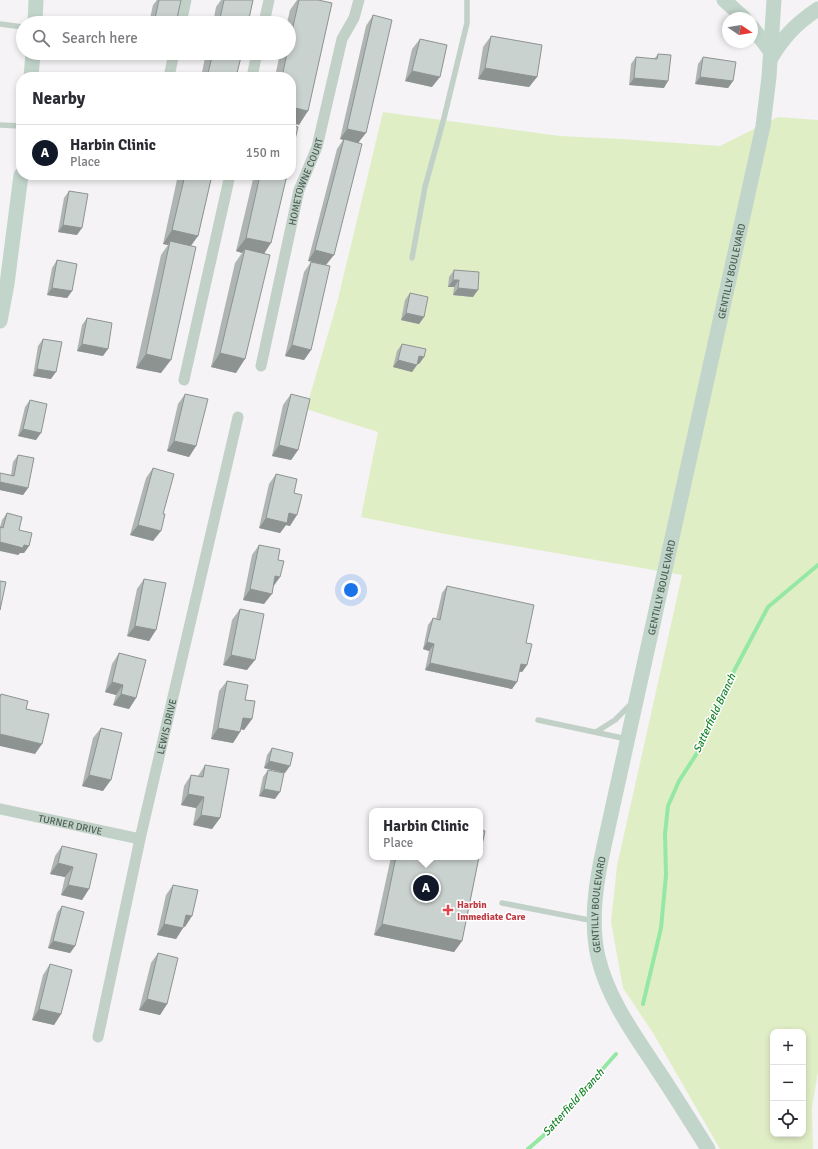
<!DOCTYPE html>
<meta charset="utf-8">
<style>
:root{--surface:#fff;--page:#f7f7f7;--text:#2b2b33;--muted:#7c7c81;--line:#e1e1e2;--accent:#111827}
body{margin:0;font-family:Signika,sans-serif;background:var(--page);color:var(--text)}
.controls{position:absolute;right:12px;bottom:12px;display:grid;overflow:hidden;border-radius:8px;box-shadow:0 2px 6px #0003}
.controls button{width:36px;height:36px;display:grid;place-items:center;padding:0;border:0;border-bottom:1px solid var(--line);background:var(--surface);color:var(--text);font:20px sans-serif}
.compass{position:absolute;left:722px;top:12px;width:36px;height:36px;border-radius:50%;background:var(--surface);box-shadow:0 2px 6px #0003;rotate:102deg}
.you{position:absolute;left:351px;top:590px;width:14px;height:14px;margin:-10px;border:3px solid #fff;border-radius:50%;background:#1a73e8;box-shadow:0 0 0 6px #1a73e833}
.badge{display:grid;place-items:center;width:26px;height:26px;border-radius:50%;background:var(--accent);color:#fff;font-size:13px;font-weight:700}
.pin{position:absolute;translate:-50% -50%;border:2px solid #fff;box-shadow:0 1px 4px #0006}
.popup{position:absolute;left:369px;top:808px;width:114px;height:52px;box-sizing:border-box;display:grid;place-content:center;border-radius:8px;background:var(--surface);filter:drop-shadow(0 1px 3px #0005);font-size:13px;white-space:nowrap;color:var(--muted)}
.popup b{font-size:15px;color:var(--text)}
.popup::after{content:'';position:absolute;left:50%;top:100%;margin-left:-8px;border:8px solid transparent;border-top-color:var(--surface)}
.list{margin:0;padding:0;list-style:none}
h2{display:flex;justify-content:space-between;align-items:center;height:52px;margin:0;padding:0 16px;font-size:17px}
h2 small{font-size:13px;font-weight:400;color:var(--muted)}
.list li{display:grid;grid-template-columns:26px 1fr auto;gap:12px;align-items:center;box-sizing:border-box;height:56px;padding:0 16px;border-top:1px solid var(--line)}
.list b{display:block;font-size:15px;white-space:nowrap}
.list p{margin:0;font-size:13px;white-space:nowrap;color:var(--muted)}
.list em{font-size:13px;font-style:normal;color:var(--muted)}
.icon{flex:none;width:22px;height:22px;fill:none;stroke:currentColor;stroke-width:2;stroke-linecap:round;stroke-linejoin:round}
.map{position:relative;flex:none;width:818px;height:1149px;overflow:hidden}
.search{position:absolute;background:var(--surface);box-shadow:0 2px 6px #0003;left:16px;top:16px;width:280px;height:44px;display:flex;align-items:center;gap:10px;box-sizing:border-box;padding:0 14px;border-radius:22px;color:var(--muted);font-size:15px}
.panel{position:absolute;background:var(--surface);box-shadow:0 2px 6px #0003;left:16px;top:72px;width:280px;height:108px;border-radius:16px}
.map>svg:first-child{display:block}
.green{fill:#e0eec6;fill-rule:evenodd}
.lines{fill:none;stroke-linecap:round;stroke-linejoin:round}
.stream{stroke:#95e8a3;stroke-width:4}
.lane{stroke:#c2d1c8;stroke-width:5.5}
.street{stroke:#c2d1c8;stroke-width:11}
.secondary{stroke:#c2d5cb;stroke-width:15}
.wall{fill:#aeb5b2}
.shaded-wall{fill:#8d9391}
.building{fill:#cad2cf;stroke:#8d9391}
.health-dot{fill:#e0444e;stroke:#fff;stroke-width:1.5}
.labels{text-anchor:middle;stroke-width:3;stroke-linejoin:round;paint-order:stroke}
.street-label{font-size:10px;fill:#4b6054;stroke:#fff}
.health-label{font-size:10px;font-weight:bold;fill:#be3a42;stroke:#fff;text-anchor:start}
.water-label{font-size:11px;font-style:italic;fill:#148327;stroke:#fff}
</style>
<div class="map">
<svg width="818" height="1149" viewBox="0 0 818 1149">
<rect width="100%" height="100%" fill="#f5f3f5"/>
<!-- green -->
<path class="green" d="M383 112 560 136 621 139 720 146 778 117 818 120V1072L812 1108 813 1149H720L653 1033 623 988 611 922 617 866 682 575 440 533 361 517 378 432 306 409 337 303ZM773 1032H803V1134H773Z"/>
<g class="lines">
<!-- stream -->
<g class="stream">
<polyline points="643,1004 661,928 666,875 665,834 668,806 679,781 701,747 716,716 734,671 768,607 818,565"/>
<polyline points="528,1149 543,1136 616,1054"/>
</g>
<!-- lane -->
<g class="lane">
<polyline points="0,24 23,27"/>
<polyline points="0,125 21,126"/>
<polyline points="412,258 425,187 444,118 467,23 467,0"/>
<polyline points="538,720 627,739"/>
<polyline points="596,732 615,720 630,705"/>
<polyline points="502,903 594,921"/>
</g>
<!-- street -->
<g class="street">
<polyline points="181,23 186,0"/>
<polyline points="264,23 269,0"/>
<polyline points="169,77 174,53"/>
<polyline points="252,77 257,53"/>
<path id="s1" d="M261 366 299 190 317 147 342 39 354 18 359 0"/>
<polyline points="184,380 230,175"/>
<path id="s2" d="M0 809 140 839"/>
<path id="s3" d="M98 1037 140 839 238 417"/>
</g>
<!-- secondary -->
<g class="secondary">
<polyline points="724,0 744,18"/>
<polyline points="35,23 36,0"/>
<polyline points="752,27 771,52"/>
<path d="M771 58C784 36 797 23 818 9"/>
<polyline points="31,77 33,53"/>
<polyline points="0,321 7,284 21,175"/>
<path id="s4" d="M708 1149C691 1122 675 1096 657 1069 634 1034 608 999 598 957 590 921 596 882 604 846L763 126 769 77 774 0"/>
</g>
</g>
<!-- wall -->
<g class="wall">
<polygon points="157,0 181,0 176,23 149,23 153,5"/>
<polygon points="221,0 253,0 248,23 213,23 216,7"/>
<polygon points="297,0 318,0 299,125 291,77 275,77 280,53 289,53 289,23 287,23 290,10"/>
<polygon points="373,15 359,143 334,255 308,261 337,149 343,140 340,139 366,26"/>
<polygon points="101,17 115,23 85,23 87,19 98,21"/>
<polygon points="491,36 537,77 529,87 478,79 483,47"/>
<polygon points="420,39 432,87 405,81 412,49"/>
<polygon points="206,53 242,53 236,77 201,77"/>
<polygon points="658,54 664,88 629,85 631,64 636,57 654,59"/>
<polygon points="703,57 733,81 728,88 695,84 698,64"/>
<polygon points="178,175 212,175 198,236 191,246 161,373 136,368 161,255 168,245 163,244"/>
<polygon points="254,175 287,175 264,253 236,373 211,367 235,263 242,253 236,251"/>
<polygon points="69,191 77,235 58,232 64,198"/>
<polygon points="57,260 72,291 67,298 47,295 52,268"/>
<polygon points="311,262 311,350 304,360 285,356 304,272"/>
<polygon points="454,270 473,297 453,295 454,287 448,287 449,277"/>
<polygon points="410,293 424,317 419,324 401,320 405,300"/>
<polygon points="87,318 103,356 77,351 82,325"/>
<polygon points="43,339 51,379 33,376 38,346"/>
<polygon points="402,344 424,357 419,364 417,364 412,372 393,367 397,351"/>
<polygon points="185,394 196,446 189,457 167,451 178,404"/>
<polygon points="291,394 298,450 291,460 272,456 283,405"/>
<polygon points="30,400 36,440 18,436 25,407"/>
<polygon points="18,455 28,488 23,495 0,490 0,473 11,475 13,462"/>
<polygon points="153,468 153,541 130,535 146,478"/>
<polygon points="276,474 294,493 290,526 286,525 280,533 259,528 269,484"/>
<polygon points="7,513 19,530 29,546 24,553 20,553 18,555 0,527 2,520"/>
<polygon points="259,545 273,587 264,604 243,600 252,555"/>
<polygon points="144,579 156,630 149,641 127,636 137,589"/>
<polygon points="447,586 526,643 527,665 522,672 519,671 512,689 425,670 429,651 423,649 428,625 433,618 436,619 442,593"/>
<polygon points="240,609 247,670 223,665 232,620"/>
<polygon points="119,653 136,698 129,709 113,705 116,695 105,692 112,664"/>
<polygon points="227,681 245,700 252,719 244,730 241,729 240,732 233,743 211,739 219,691"/>
<polygon points="101,728 103,791 82,786 93,738"/>
<polygon points="272,748 285,773 264,768 267,755"/>
<polygon points="205,765 220,818 212,829 193,825 196,808 181,805 184,786 191,775 198,776"/>
<polygon points="268,770 275,799 259,796 263,777"/>
<polygon points="62,846 89,889 82,900 61,895 65,877 50,874 55,856"/>
<polygon points="391,857 479,857 462,941 454,952 374,935"/>
<polygon points="173,885 185,927 184,926 176,939 157,935 166,895"/>
<polygon points="62,906 75,946 70,953 48,948 57,913"/>
<polygon points="158,953 167,1004 160,1015 139,1010 151,963"/>
<polygon points="50,964 61,1014 54,1025 32,1020 43,975"/>
</g>
<!-- shaded-wall -->
<g class="shaded-wall">
<polygon points="82,53 109,53 106,57"/>
<polygon points="485,68 537,77 529,87 478,79"/>
<polygon points="412,71 440,77 432,87 405,81"/>
<polygon points="700,77 733,81 728,88 695,84"/>
<polygon points="634,78 668,81 664,88 629,85"/>
<polygon points="291,107 308,111 299,125 291,123"/>
<polygon points="347,129 366,133 358,143 340,139"/>
<polygon points="56,175 78,175 76,177 55,177"/>
<polygon points="63,225 82,228 77,235 58,232"/>
<polygon points="172,230 198,236 188,249 170,241 168,245 163,244"/>
<polygon points="246,238 271,243 262,257 245,249 242,253 236,251"/>
<polygon points="315,250 334,255 326,265 308,261"/>
<polygon points="453,280 459,280 454,287 448,287"/>
<polygon points="52,288 72,291 67,298 47,295"/>
<polygon points="458,288 478,290 473,297 453,295"/>
<polygon points="406,313 424,317 419,324 401,320"/>
<polygon points="82,344 108,349 103,356 77,351"/>
<polygon points="292,345 311,350 304,360 285,356"/>
<polygon points="220,353 245,359 236,373 211,367"/>
<polygon points="146,354 171,360 161,373 136,368"/>
<polygon points="419,356 424,357 419,364 414,363"/>
<polygon points="398,360 417,365 412,372 393,367"/>
<polygon points="37,369 56,372 51,379 33,376"/>
<polygon points="23,429 41,433 36,440 18,436"/>
<polygon points="174,441 196,446 189,457 167,451"/>
<polygon points="279,445 298,450 291,460 272,456"/>
<polygon points="0,482 28,488 23,495 0,490"/>
<polygon points="289,513 297,515 290,526 286,525 280,533 259,528 266,518"/>
<polygon points="138,525 161,531 153,541 130,535"/>
<polygon points="0,542 24,545 29,546 24,553 20,553 18,555 0,551"/>
<polygon points="275,576 280,577 273,587"/>
<polygon points="250,589 272,594 264,604 243,600"/>
<polygon points="135,626 156,630 149,641 127,636"/>
<polygon points="427,642 434,644 429,651 423,649"/>
<polygon points="231,655 255,660 247,670 223,665"/>
<polygon points="430,663 517,682 512,689 425,670"/>
<polygon points="521,664 527,665 522,672 516,671"/>
<polygon points="112,682 123,685 116,695 105,692"/>
<polygon points="121,694 136,698 129,709 113,705"/>
<polygon points="243,718 252,719 244,730 236,728"/>
<polygon points="218,728 240,732 233,743 211,739"/>
<polygon points="0,734 42,744 35,754 0,746"/>
<polygon points="269,761 290,766 285,773 264,768"/>
<polygon points="89,775 111,780 103,791 82,786"/>
<polygon points="264,789 280,792 275,799 259,796"/>
<polygon points="188,794 204,797 196,808 181,805"/>
<polygon points="201,815 220,818 212,829 193,825"/>
<polygon points="58,863 73,867 65,877 50,874"/>
<polygon points="68,885 89,889 82,900 61,895"/>
<polygon points="186,915 192,916 185,927 179,925"/>
<polygon points="164,924 183,928 176,939 157,935"/>
<polygon points="382,924 462,941 454,952 374,935"/>
<polygon points="53,941 75,946 70,953 48,948"/>
<polygon points="147,999 167,1004 160,1015 139,1010"/>
<polygon points="39,1009 61,1014 54,1025 32,1020"/>
</g>
<!-- building -->
<g class="building">
<polygon points="159,0 181,0 176,23 154,23"/>
<polygon points="224,0 253,0 248,23 219,23"/>
<polygon points="299,0 318,0 332,3 308,111 291,107 291,77 282,77 287,53 289,53 289,44"/>
<polygon points="373,15 392,20 366,133 347,129"/>
<polygon points="101,17 116,19 115,23 87,23 87,19 100,21"/>
<polygon points="491,36 542,45 537,77 485,68"/>
<polygon points="420,39 447,45 440,77 412,71"/>
<polygon points="213,53 242,53 236,77 207,77"/>
<polygon points="658,54 671,55 668,81 634,78 636,57 657,59"/>
<polygon points="703,57 736,62 733,81 700,77"/>
<polygon points="291,125 298,127 291,156"/>
<polygon points="344,139 362,144 334,255 315,250"/>
<polygon points="185,175 212,175 198,236 172,230"/>
<polygon points="260,175 287,175 271,243 246,238"/>
<polygon points="69,191 88,194 82,228 63,225"/>
<polygon points="170,241 196,247 171,360 146,354"/>
<polygon points="245,249 270,255 245,359 220,353"/>
<polygon points="57,260 77,264 72,291 52,288"/>
<polygon points="311,262 330,266 311,350 292,345"/>
<polygon points="454,270 479,272 478,290 458,288 459,280 453,280"/>
<polygon points="410,293 428,297 424,317 406,313"/>
<polygon points="87,318 112,323 108,349 82,344"/>
<polygon points="43,339 62,342 56,372 37,369"/>
<polygon points="402,344 426,349 424,357 419,356 417,365 398,360"/>
<polygon points="185,394 208,399 196,446 174,441"/>
<polygon points="291,394 310,399 298,450 279,445"/>
<polygon points="30,400 47,404 41,433 23,429"/>
<polygon points="18,455 34,458 28,488 0,482 0,473 14,476"/>
<polygon points="153,468 174,474 163,514 165,514 161,531 138,525"/>
<polygon points="276,474 297,479 294,493 302,495 297,515 289,513 287,523 266,518"/>
<polygon points="7,513 22,517 19,530 32,533 29,546 24,545 23,548 0,542 0,527 3,528"/>
<polygon points="259,545 280,549 278,560 284,561 280,577 275,576 272,594 250,589"/>
<polygon points="144,579 166,583 156,630 135,626"/>
<polygon points="0,581 6,582 0,610"/>
<polygon points="447,586 534,605 526,643 532,644 527,665 521,664 517,682 430,663 434,644 427,642 433,618 440,620"/>
<polygon points="240,609 264,614 255,660 231,655"/>
<polygon points="119,653 146,660 136,698 121,694 123,685 112,682"/>
<polygon points="227,681 248,685 245,700 255,701 252,719 243,718 240,732 218,728"/>
<polygon points="1,694 28,701 26,709 49,714 42,744 0,734 0,697"/>
<polygon points="101,728 122,733 111,780 89,775"/>
<polygon points="272,748 293,753 290,766 269,761"/>
<polygon points="205,765 229,769 220,818 201,815 204,797 188,794 191,775 203,777"/>
<polygon points="268,770 284,773 280,792 264,789"/>
<polygon points="480,830 485,831 480,854"/>
<polygon points="62,846 97,854 89,889 68,885 73,867 58,863"/>
<polygon points="396,857 479,857 462,941 382,924"/>
<polygon points="173,885 198,890 192,916 186,915 183,928 164,924"/>
<polygon points="62,906 84,912 75,946 53,941"/>
<polygon points="158,953 178,958 167,1004 147,999"/>
<polygon points="50,964 72,970 61,1014 39,1009"/>
</g>
<!-- markers -->
<path class="health-dot" d="M446 904h4v4h4v4h-4v4h-4v-4h-4v-4h4z"/>
<g class="labels">
<!-- street labels -->
<g class="street-label">
<text dy="4" stroke="none"><textPath href="#s1" startOffset="190">HOMETOWNE COURT</textPath></text>
<text dy="4" stroke="none"><textPath href="#s4" startOffset="923">GENTILLY BOULEVARD</textPath></text>
<text dy="4" stroke="none"><textPath href="#s4" startOffset="599">GENTILLY BOULEVARD</textPath></text>
<text dy="4" stroke="none"><textPath href="#s3" startOffset="318">LEWIS DRIVE</textPath></text>
<text dy="4" stroke="none"><textPath href="#s2" startOffset="72">TURNER DRIVE</textPath></text>
<text dy="4" stroke="none"><textPath href="#s4" startOffset="275">GENTILLY BOULEVARD</textPath></text>
</g>
<!-- health labels -->
<g class="health-label">
<text x="457" y="908">Harbin<tspan x="457" dy="12">Immediate Care</tspan></text>
</g>
<!-- water labels -->
<g class="water-label">
<text transform="translate(714 713) rotate(-65)" y="4">Satterfield Branch</text>
<text transform="translate(573 1102) rotate(-48)" y="4">Satterfield Branch</text>
</g>
</g>
</svg>
<div class="controls">
<button>+</button>
<button>−</button>
<button><svg class="icon" aria-label="locate" viewBox="0 0 24 24"><circle cx="12" cy="12" r="6"/><path d="M12 2v4M12 18v4M2 12h4M18 12h4"/></svg></button>
</div>
<svg class="compass" viewBox="-18 -18 36 36"><path d="M0-13l5 13h-10z" fill="#e53935"/><path d="M0 13l5-13h-10z" fill="#7c7c81"/></svg>
<div class="you"></div>
<div class="pin badge" style="left:426px;top:888px">A</div>
<div class="popup"><b>Harbin Clinic</b>Place</div>
<div class="search"><svg class="icon" aria-label="search" viewBox="0 0 24 24"><circle cx="10" cy="10" r="6"/><path d="M15 15l6 6"/></svg>Search here</div>
<section class="panel">
<h2>Nearby<small></small></h2>
<ul class="list">
<li><span class="badge">A</span><div><b>Harbin Clinic</b><p>Place</p></div><em>150 m</em></li>
</ul>
</section>
</div>
